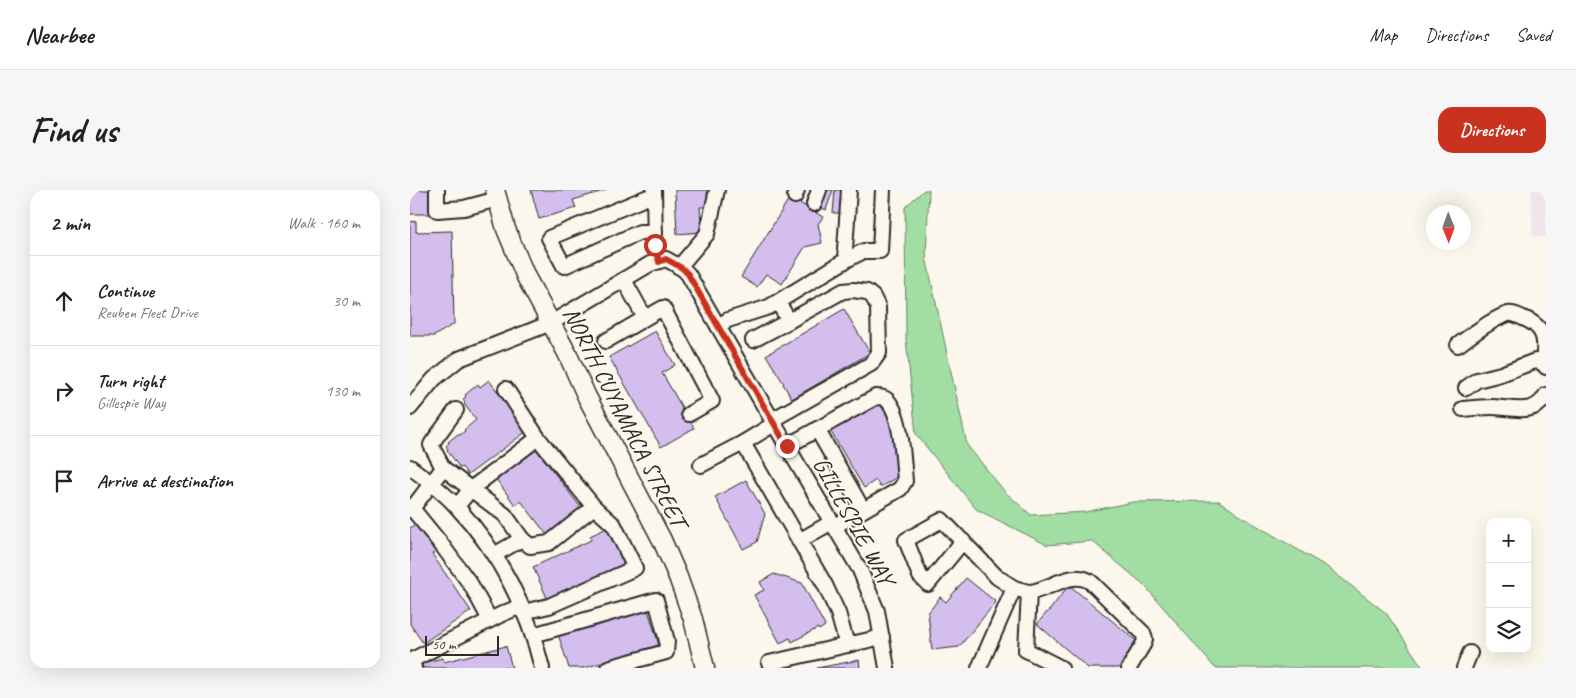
<!DOCTYPE html>
<meta charset="utf-8">
<style>
:root{--surface:#fff;--page:#f6f6f6;--text:#222;--muted:#767676;--line:#e0e0e0;--accent:#c8321e}
body{margin:0;font-family:Caveat,sans-serif;background:var(--page);color:var(--text)}
.controls{position:absolute;right:15px;bottom:15px;display:grid;overflow:hidden;border-radius:10px;box-shadow:0 5px 20px #0002}
.controls button{width:45px;height:45px;display:grid;place-items:center;padding:0;border:0;border-bottom:1px solid var(--line);background:var(--surface);color:var(--text);font:25px sans-serif}
.compass{position:absolute;left:1016px;top:15px;width:45px;height:45px;border-radius:50%;background:var(--surface);box-shadow:0 5px 20px #0002;rotate:179deg}
.scale{position:absolute;left:15px;bottom:12px;width:74px;box-sizing:border-box;padding-left:5px;border:2px solid #2b2b2b;border-top:0;font-size:14px;line-height:18px;white-space:nowrap;color:#2b2b2b;-webkit-text-stroke:4px #fbf7ec;paint-order:stroke}
.stop{position:absolute;width:15px;height:15px;margin:-11px;border:4px solid #c8321e;border-radius:50%;background:#fff}
.stop.end{background:#c8321e;border-color:#fff;box-shadow:0 1px 5px #0008}
.list{margin:0;padding:0;list-style:none}
h2{display:flex;justify-content:space-between;align-items:center;height:65px;margin:0;padding:0 20px;font-size:21px}
h2 small{font-size:16px;font-weight:400;color:var(--muted)}
.list li{display:grid;grid-template-columns:32px 1fr auto;gap:15px;align-items:center;box-sizing:border-box;height:90px;padding:0 20px;border-top:1px solid var(--line)}
.list b{display:block;font-size:19px;white-space:nowrap}
.list p{margin:0;font-size:16px;white-space:nowrap;color:var(--muted)}
.list em{font-size:16px;font-style:normal;color:var(--muted)}
.icon{flex:none;width:28px;height:28px;fill:none;stroke:currentColor;stroke-width:2;stroke-linecap:round;stroke-linejoin:round}
.map{position:relative;flex:none;width:1136px;height:478px;overflow:hidden;border-radius:15px}
header{display:flex;align-items:center;gap:30px;box-sizing:border-box;height:70px;padding:0 25px;background:var(--surface);border-bottom:1px solid var(--line)}
header strong{font-size:24px}
nav{display:flex;gap:28px;margin-inline-start:auto;font-size:18px}
.intro{display:flex;align-items:center;justify-content:space-between;box-sizing:border-box;height:120px;padding:0 30px}
h1{margin:0;font-size:35px}
.button{padding:12px 22px;border-radius:15px;background:var(--accent);color:#fff;font-size:18px;font-weight:700}
main{display:flex;gap:30px;padding:0 30px}
aside{flex:1;background:var(--surface);border-radius:15px;box-shadow:0 5px 20px #0002}
.map>svg:first-child{display:block}
.built{fill:#efe6ed}
.green{fill:#a2dda3;stroke:#668467}
.building{fill:#d4beee;stroke:#2b2b2b}
.lines{fill:none;stroke-linecap:round;stroke-linejoin:round}
.minor-casing{stroke:#2b2b2b;stroke-width:18}
.major-casing{stroke:#2b2b2b;stroke-width:21}
.minor{stroke:#fbf7ec;stroke-width:14}
.major{stroke:#fbf7ec;stroke-width:18}
.route{stroke:#c8321e;stroke-width:6}
.labels{text-anchor:middle;stroke-width:4;stroke-linejoin:round;paint-order:stroke}
.street-label{font-size:24px;fill:#2b2b2b;stroke:#fbf7ec}
</style>
<header>
<strong>Nearbee</strong>
<nav><a>Map</a><a>Directions</a><a>Saved</a></nav>
</header>
<div class="intro"><h1>Find us</h1><a class="button">Directions</a></div>
<main>
<aside>
<h2>2 min<small>Walk · 160 m</small></h2>
<ul class="list">
<li><svg class="icon" aria-label="ahead" viewBox="0 0 24 24"><path d="M12 20V5M6 11l6-6 6 6"/></svg><div><b>Continue</b><p>Reuben Fleet Drive</p></div><em>30 m</em></li>
<li><svg class="icon" aria-label="right" viewBox="0 0 24 24"><path d="M7 20v-9h11M14 6l5 5-5 5"/></svg><div><b>Turn right</b><p>Gillespie Way</p></div><em>130 m</em></li>
<li><svg class="icon" aria-label="arrive" viewBox="0 0 24 24"><path d="M6 21V4h12l-3 4 3 4H6"/></svg><div><b>Arrive at destination</b></div></li>
</ul>
</aside>
<div class="map">
<svg width="1136" height="478" viewBox="0 0 1136 478">
<rect width="100%" height="100%" fill="#fbf7ec"/>
<filter id="ink" filterUnits="userSpaceOnUse"><feTurbulence type="fractalNoise" baseFrequency=".02" numOctaves="2"/><feDisplacementMap in="SourceGraphic" scale="10" xChannelSelector="R" yChannelSelector="G"/><feConvolveMatrix kernelMatrix="1 2 1 2 8 2 1 2 1" color-interpolation-filters="sRGB"/></filter>
<g filter="url(#ink)">
<!-- built -->
<polygon class="built" points="1121,0 1136,0 1136,47 1123,47"/>
<!-- green -->
<polygon class="green" points="514,0 519,0 516,67 557,255 595,302 621,325 675,322 723,312 809,311 829,325 917,377 976,423 1013,478 805,478 734,395 682,351 637,355 566,319 506,244 496,149 495,17"/>
<!-- building -->
<g class="building">
<rect x="0" y="0" width="21" height="24"/>
<polygon points="121,0 197,0 163,10 166,18 129,29"/>
<polygon points="265,0 297,0 298,17 290,17 291,33 294,33 292,42 267,44"/>
<polygon points="415,0 423,0 416,20 409,17"/>
<polygon points="425,0 433,0 431,23 423,23"/>
<polygon points="380,7 413,27 408,34 412,53 395,57 372,94 356,84 347,97 331,87"/>
<polygon points="6,31 6,42 42,41 44,134 24,146 0,146 0,32"/>
<polygon points="434,119 460,163 382,209 373,194 374,194 356,165"/>
<polygon points="245,141 265,175 252,183 284,238 251,257 199,167"/>
<polygon points="79,190 117,241 58,285 52,277 50,278 37,260 38,259 36,256 39,253 38,252 48,244 50,245 55,241 54,240 66,230 54,214 55,213 53,209 56,207 55,205 68,194 70,197"/>
<polygon points="459,213 470,214 478,227 480,226 485,239 489,286 470,297 466,290 454,298 418,237"/>
<polygon points="126,259 172,319 137,345 111,311 105,315 86,289"/>
<polygon points="336,290 355,324 347,352 333,359 305,307"/>
<polygon points="6,334 25,362 22,364 61,421 13,453 0,434 0,338"/>
<polygon points="199,337 216,373 138,410 123,377 181,350 180,346"/>
<polygon points="364,384 392,393 415,436 409,440 408,438 382,452 380,448 370,453 344,405 354,400 350,392"/>
<polygon points="556,388 586,412 549,457 522,460 518,423 530,407 536,412"/>
<polygon points="659,395 729,453 709,478 678,478 627,434 638,421 639,421"/>
<polygon points="237,417 249,455 219,464 222,473 207,477 205,469 174,478 159,478 148,444"/>
<polygon points="96,456 102,478 13,478 12,473 33,468 34,472"/>
<polygon points="449,470 450,478 407,478"/>
</g>
<g class="lines">
<defs>
<g id="minor">
<polyline points="27,0 27,20 54,18 88,9"/>
<polyline points="244,0 245,55 249,71"/>
<polyline points="385,6 387,0"/>
<polyline points="244,7 238,7 139,48 154,76 230,42 245,42"/>
<polyline points="404,14 409,0"/>
<polyline points="438,69 454,61 470,61 473,0"/>
<polyline points="269,77 297,44 307,0"/>
<polyline points="235,128 253,118 302,211 279,224"/>
<polyline points="308,136 318,130 359,117 438,69 435,59 439,0"/>
<polyline points="343,150 379,131 368,112"/>
<polyline points="196,151 235,128 214,90"/>
<path d="M1048 155C1060 146 1083 128 1098 124 1102 123 1109 126 1113 128 1136 137 1136 151 1133 173"/>
<polyline points="1056,198 1067,190 1091,184 1125,171 1133,173 1136,177"/>
<polyline points="96,199 128,248 184,317 204,335 225,378 139,416 113,422"/>
<polyline points="0,218 24,189 49,169 141,133 240,74 256,69 272,78 278,84 377,256 450,380 467,421 477,478"/>
<path d="M1053 219C1063 218 1072 217 1081 217 1100 217 1125 227 1136 205"/>
<polyline points="362,230 461,174 469,163 468,117 463,107 457,102 443,100 433,101 379,131"/>
<polyline points="407,239 453,320"/>
<polyline points="333,253 415,395 428,423 437,455"/>
<path d="M377 256 466 207C470 207 474 207 477 210 492 224 493 271 495 291L490 299 425 336"/>
<polyline points="291,275 333,253 364,234"/>
<path d="M0 277C16 289 34 302 47 317 89 362 118 419 132 478"/>
<polyline points="33,278 95,325 112,349 120,356 139,353 184,317"/>
<polyline points="47,316 62,298 128,248"/>
<polyline points="0,319 5,322 31,354 61,395 80,430"/>
<polyline points="1,320 33,278 21,255 22,253 46,220"/>
<polyline points="389,351 422,332"/>
<polyline points="553,351 518,394 510,386 496,350 532,330 587,387 604,398"/>
<polyline points="84,365 112,349"/>
<polyline points="619,402 616,460 651,478"/>
<polyline points="123,445 246,410 257,451 256,462 198,478"/>
<polyline points="359,473 472,447"/>
<polyline points="4,478 2,470 92,424 111,416"/>
<path d="M569 478 604 398C609 399 615 402 620 402 640 400 663 378 682 393L733 443 735 449 734 453 719 478"/>
<polyline points="1054,478 1060,463"/>
</g>
<polyline id="major" points="85,0 96,39 116,87 157,163 177,207 252,350 268,387 283,429 295,478"/>
</defs>
<!-- minor casing -->
<use href="#minor" class="minor-casing"/>
<!-- major casing -->
<use href="#major" class="major-casing"/>
<!-- minor -->
<use href="#minor" class="minor"/>
<!-- major -->
<use href="#major" class="major"/>
</g>
</g>
<g class="lines" filter="url(#ink)">
<!-- route -->
<polyline class="route" points="245,55 249,72 256,69 272,78 278,84 377,256"/>
</g>
<g class="labels">
<!-- street labels -->
<g class="street-label">
<text transform="translate(215 227) rotate(63)" y="8">NORTH CUYAMACA STREET</text>
<text transform="translate(444 331) rotate(61)" y="8">GILLESPIE WAY</text>
</g>
</g>
</svg>
<div class="controls">
<button>+</button>
<button>−</button>
<button><svg class="icon" aria-label="layers" viewBox="0 0 24 24"><path d="M12 4l9 5-9 5-9-5zM3 14l9 5 9-5"/></svg></button>
</div>
<svg class="compass" viewBox="-18 -18 36 36"><path d="M0-13l5 13h-10z" fill="#e53935"/><path d="M0 13l5-13h-10z" fill="#767676"/></svg>
<div class="scale">50 m</div>
<div class="stop" style="left:245px;top:55px"></div>
<div class="stop end" style="left:377px;top:256px"></div>
</div>
</main>
